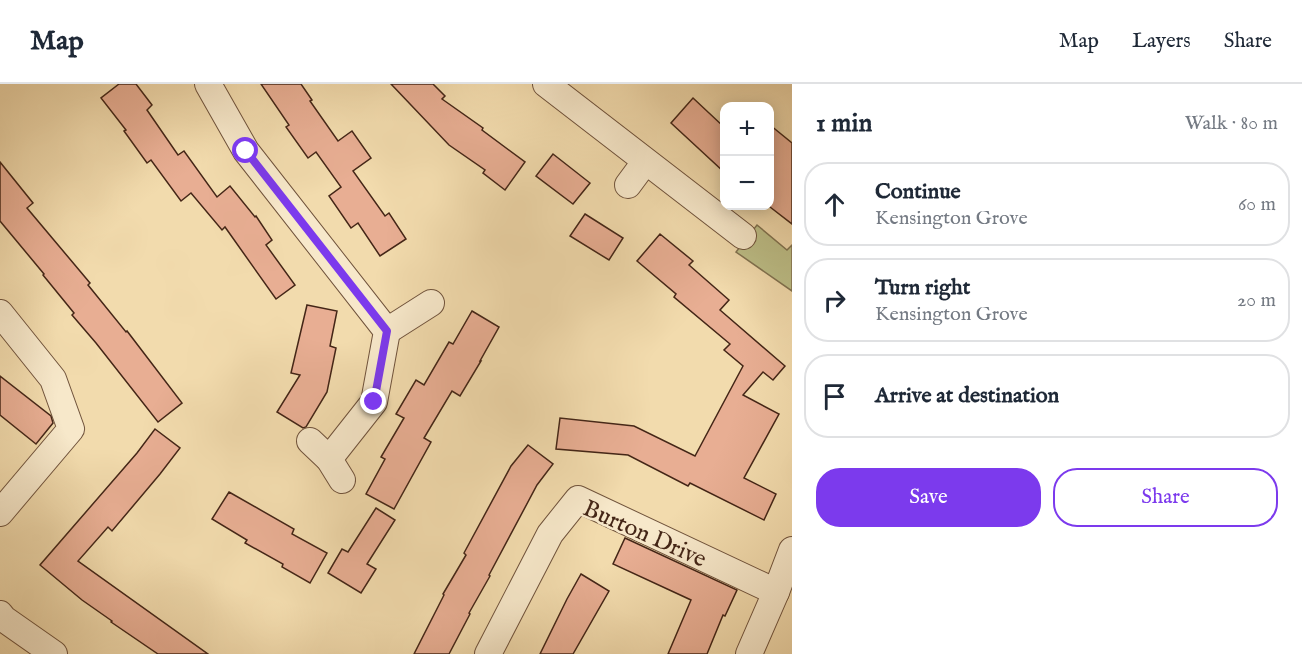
<!DOCTYPE html>
<meta charset="utf-8">
<style>
:root{--surface:#fff;--page:#f2f2f3;--text:#1f2937;--muted:#747a83;--line:#e0e1e3;--accent:#7c3aed}
body{margin:0;font-family:"IM FELL English",serif;background:var(--page);color:var(--text)}
.controls{position:absolute;right:18px;top:18px;display:grid;overflow:hidden;border-radius:12px;box-shadow:0 3px 15px #0003}
.controls button{width:54px;height:54px;display:grid;place-items:center;padding:0;border:0;border-bottom:2px solid var(--line);background:var(--surface);color:var(--text);font:30px sans-serif}
.stop{position:absolute;width:18px;height:18px;margin:-14px;border:4px solid #7c3aed;border-radius:50%;background:#fff}
.stop.end{background:#7c3aed;border-color:#fff;box-shadow:0 2px 6px #0008}
.list{margin:0;padding:0;list-style:none}
h2{display:flex;justify-content:space-between;align-items:center;height:78px;margin:0;padding:0 24px;font-size:26px}
h2 small{font-size:20px;font-weight:400;color:var(--muted)}
.list li{display:grid;grid-template-columns:39px 1fr auto;gap:18px;align-items:center;box-sizing:border-box;height:84px;margin:0 12px 12px;padding:0 12px;border:2px solid var(--line);border-radius:24px}
.list b{display:block;font-size:22px;white-space:nowrap}
.list p{margin:0;font-size:20px;white-space:nowrap;color:var(--muted)}
.list em{font-size:20px;font-style:normal;color:var(--muted)}
.actions{display:flex;gap:12px;padding:18px 24px}
.actions a{flex:1;padding:14px 0;border:2px solid var(--accent);border-radius:24px;text-align:center;font-size:21px;color:var(--accent)}
.actions .main{background:var(--accent);color:#fff}
.icon{flex:none;width:33px;height:33px;fill:none;stroke:currentColor;stroke-width:2;stroke-linecap:round;stroke-linejoin:round}
.map{position:relative;flex:none;width:792px;height:570px;overflow:hidden}
header{display:flex;align-items:center;gap:36px;box-sizing:border-box;height:84px;padding:0 30px;background:var(--surface);border-bottom:2px solid var(--line)}
header strong{font-size:28px}
nav{display:flex;gap:33px;margin-inline-start:auto;font-size:21px}
main{display:flex}
aside{flex:1;background:var(--surface)}
.map>svg:first-child{display:block}
.green{fill:#bdbf88;stroke:#807250;stroke-width:1.5}
.building{fill:#e8ae93;stroke:#442617;stroke-width:1.5}
.lines{fill:none;stroke-linecap:round;stroke-linejoin:round}
.minor-casing{stroke:#70533c;stroke-width:28}
.minor{stroke:#f7e8ca;stroke-width:26}
.route{stroke:#7c3aed;stroke-width:8}
.labels{text-anchor:middle;stroke-width:5;stroke-linejoin:round;paint-order:stroke}
.street-label{font-size:24px;fill:#442617;stroke:#f7e8ca}
</style>
<header>
<strong>Map</strong>
<nav><a>Map</a><a>Layers</a><a>Share</a></nav>
</header>
<main>
<div class="map">
<svg width="792" height="570" viewBox="0 0 792 570">
<rect width="100%" height="100%" fill="#f2dbad"/>
<filter id="stains"><feTurbulence type="fractalNoise" baseFrequency=".00333" numOctaves="4"/><feColorMatrix values="0 0 0 0 .2 0 0 0 0 .09 0 0 0 0 .02 0 0 0 .5 -.17"/></filter>
<radialGradient id="worn" r=".72"><stop offset=".6" stop-color="#630" stop-opacity="0"/><stop offset="1" stop-color="#630" stop-opacity=".3"/></radialGradient>
<!-- green -->
<polygon class="green" points="757,141 787,166 792,161 792,207 736,168"/>
<!-- building -->
<g class="building">
<polygon points="119,0 136,0 152,21 147,26 178,71 184,67 217,113 230,102 255,133 256,132 272,156 266,161 295,201 276,215 225,143 222,146 191,109 181,117 151,76 147,79 124,47 126,46 101,14"/>
<polygon points="261,0 301,0 312,16 310,17 338,57 352,47 371,74 353,87 385,132 389,129 406,155 380,172 358,139 351,144 329,112 341,103 316,68 308,74 286,43 289,41"/>
<polygon points="391,0 433,0 445,12 442,15 483,44 482,46 525,78 505,106 483,89 485,86 449,61"/>
<polygon points="693,14 724,43 724,88 671,39"/>
<polygon points="770,41 792,59 792,140 770,123"/>
<polygon points="553,70 590,99 573,120 536,92"/>
<polygon points="0,78 33,119 27,124 90,199 88,201 126,248 127,247 182,319 158,338 96,259 72,231 74,229 43,191 44,190 0,137"/>
<polygon points="585,130 623,154 609,176 570,152"/>
<polygon points="660,150 693,177 689,181 729,216 720,226 785,282 773,296 763,288 743,311 779,330 744,394 776,410 764,436 690,399 688,402 628,371 556,365 560,334 634,342 695,372 743,282 724,266 730,260 674,213 676,210 637,177"/>
<polygon points="307,221 337,227 330,262 336,264 327,308 306,343 303,344 277,328 300,291 291,289"/>
<polygon points="472,227 499,243 480,277 481,277 460,312 452,307 424,354 431,358 394,425 366,410 385,375 381,373 404,334 396,330 416,296 424,301 449,258 453,260"/>
<polygon points="0,292 51,332 53,339 36,360 0,331"/>
<polygon points="155,345 180,364 160,390 112,447 108,443 78,477 208,570 158,570 111,538 112,537 82,516 40,481 137,369"/>
<polygon points="528,361 553,380 537,401 489,491 490,492 469,529 470,530 449,570 414,570 444,511 443,510 466,471 464,469 511,382"/>
<polygon points="229,408 294,445 292,450 327,469 310,499 282,483 283,480 245,459 247,456 212,435"/>
<polygon points="376,424 395,436 367,480 376,485 361,509 328,489 342,465 348,468"/>
<polygon points="625,454 737,506 725,532 723,531 707,570 668,570 691,516 613,480"/>
<polygon points="581,490 609,507 573,570 540,570 567,515"/>
</g>
<g class="lines">
<defs>
<g id="minor">
<polyline points="208,0 246,67 387,247 374,318 329,375"/>
<polyline points="546,0 743,152"/>
<polyline points="628,101 645,78"/>
<polyline points="0,229 53,295 71,345 0,429"/>
<polyline points="387,247 431,219"/>
<polyline points="310,357 329,375 342,396"/>
<polyline points="0,530 4,535 54,570"/>
<polyline points="488,570 550,450 578,415 776,508"/>
<polyline points="749,570 776,508 792,466"/>
</g>
</defs>
<!-- minor casing -->
<use href="#minor" class="minor-casing"/>
<!-- minor -->
<use href="#minor" class="minor"/>
</g>
<g class="lines">
<!-- route -->
<polyline class="route" points="246,67 387,247 374,318"/>
</g>
<g class="labels">
<!-- street labels -->
<g class="street-label">
<text transform="translate(645 449) rotate(24)" y="8">Burton Drive</text>
</g>
</g>
<rect width="100%" height="100%" filter="url(#stains)"/>
<rect width="100%" height="100%" fill="url(#worn)"/>
</svg>
<div class="controls">
<button>+</button>
<button>−</button>
</div>
<div class="stop" style="left:246px;top:67px"></div>
<div class="stop end" style="left:374px;top:318px"></div>
</div>
<aside>
<h2>1 min<small>Walk · 80 m</small></h2>
<ul class="list">
<li><svg class="icon" aria-label="ahead" viewBox="0 0 24 24"><path d="M12 20V5M6 11l6-6 6 6"/></svg><div><b>Continue</b><p>Kensington Grove</p></div><em>60 m</em></li>
<li><svg class="icon" aria-label="right" viewBox="0 0 24 24"><path d="M7 20v-9h11M14 6l5 5-5 5"/></svg><div><b>Turn right</b><p>Kensington Grove</p></div><em>20 m</em></li>
<li><svg class="icon" aria-label="arrive" viewBox="0 0 24 24"><path d="M6 21V4h12l-3 4 3 4H6"/></svg><div><b>Arrive at destination</b></div></li>
</ul>
<div class="actions"><a class="main">Save</a><a>Share</a></div>
</aside>
</main>
